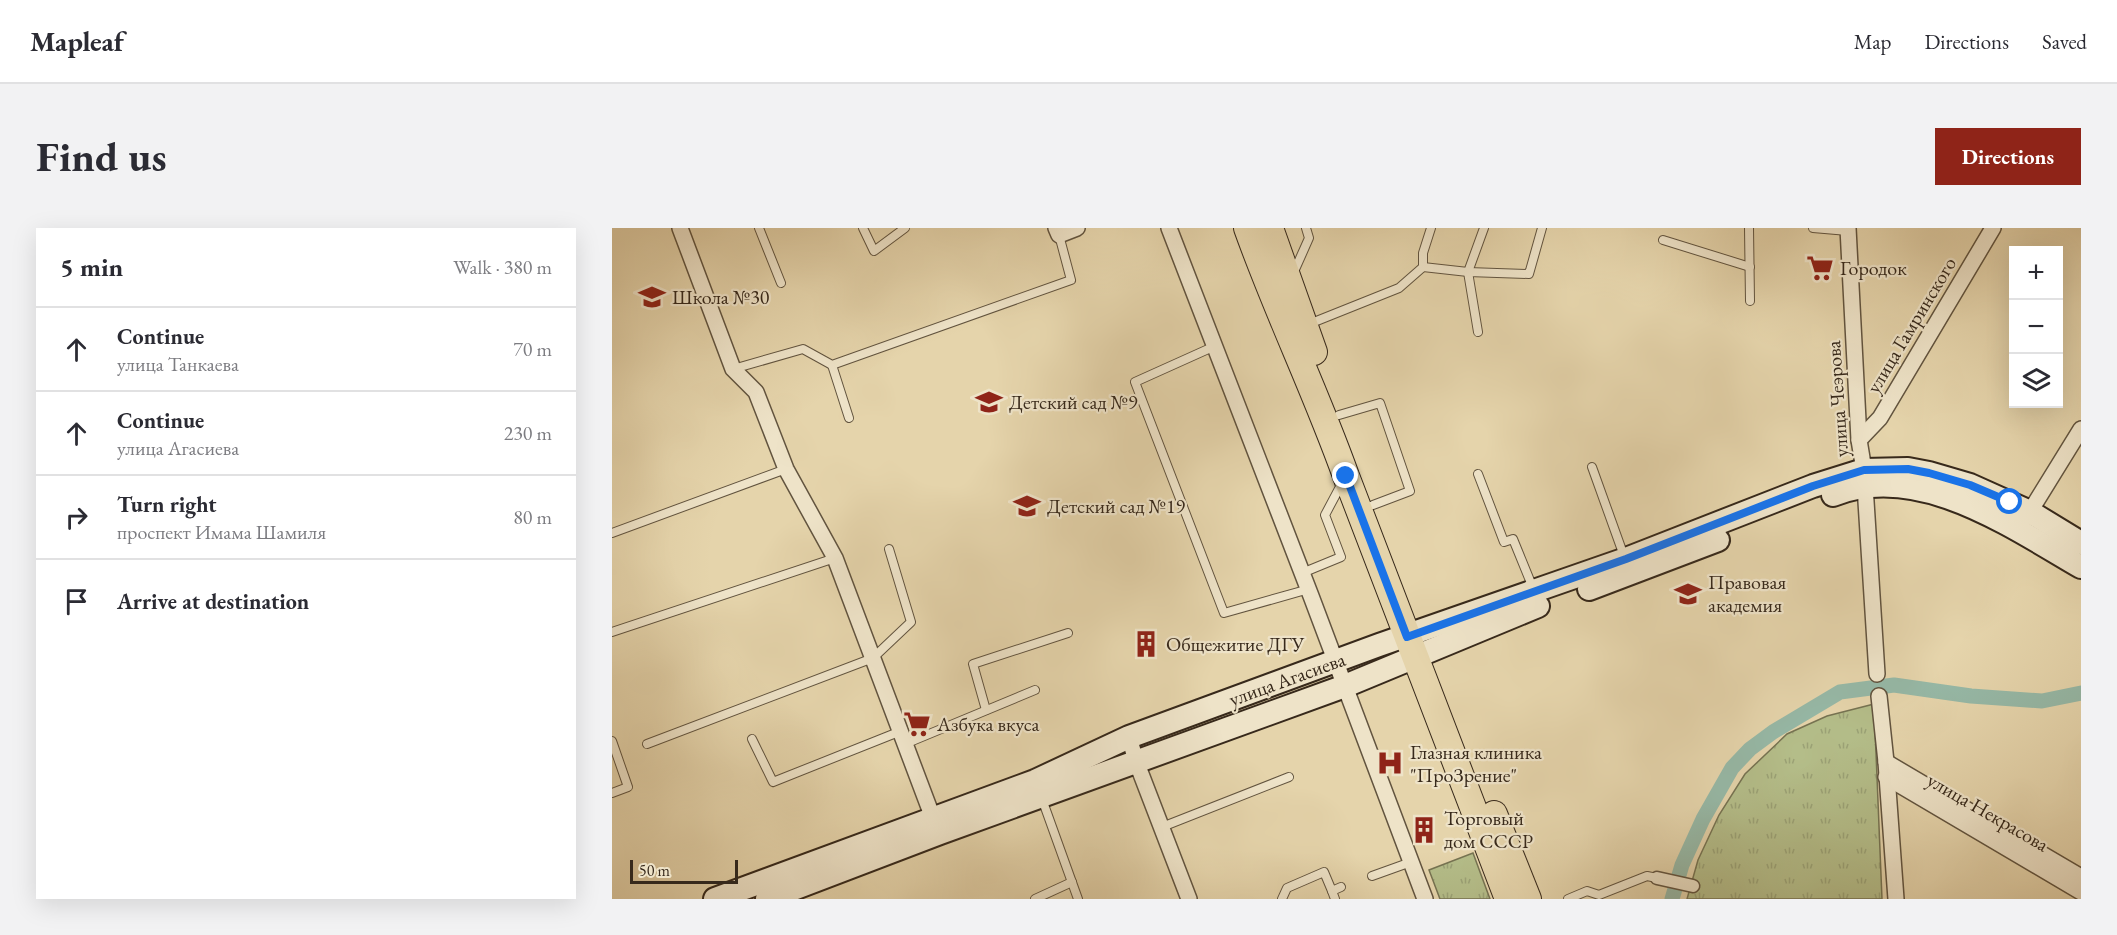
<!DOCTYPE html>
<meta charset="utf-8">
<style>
:root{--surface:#fff;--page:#f2f2f3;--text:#2b2b33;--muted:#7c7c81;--line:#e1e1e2;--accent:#8f2418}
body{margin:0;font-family:"EB Garamond",serif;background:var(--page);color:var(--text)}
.controls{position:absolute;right:18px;top:18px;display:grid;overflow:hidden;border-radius:0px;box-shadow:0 6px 24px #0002}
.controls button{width:54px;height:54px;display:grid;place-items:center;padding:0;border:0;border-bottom:2px solid var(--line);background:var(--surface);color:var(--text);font:30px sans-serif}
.scale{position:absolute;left:18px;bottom:15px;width:108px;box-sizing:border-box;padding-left:6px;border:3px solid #37291b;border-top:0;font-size:16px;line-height:21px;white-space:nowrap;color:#37291b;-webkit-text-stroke:4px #eee3c8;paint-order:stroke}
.stop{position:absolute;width:18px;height:18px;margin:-14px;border:4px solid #1a73e8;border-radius:50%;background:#fff}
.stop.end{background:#1a73e8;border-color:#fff;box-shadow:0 2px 6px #0008}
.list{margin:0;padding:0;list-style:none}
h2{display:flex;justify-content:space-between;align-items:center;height:78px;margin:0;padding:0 24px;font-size:26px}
h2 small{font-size:20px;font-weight:400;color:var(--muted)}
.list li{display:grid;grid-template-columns:39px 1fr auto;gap:18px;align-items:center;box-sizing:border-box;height:84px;padding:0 24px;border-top:2px solid var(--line)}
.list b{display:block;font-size:22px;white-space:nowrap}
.list p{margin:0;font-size:20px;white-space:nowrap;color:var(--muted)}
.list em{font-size:20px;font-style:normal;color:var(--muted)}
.icon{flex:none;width:33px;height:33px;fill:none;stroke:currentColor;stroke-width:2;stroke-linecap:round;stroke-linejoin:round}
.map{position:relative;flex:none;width:1469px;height:671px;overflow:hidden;border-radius:0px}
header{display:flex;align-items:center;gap:36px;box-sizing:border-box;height:84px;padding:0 30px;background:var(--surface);border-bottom:2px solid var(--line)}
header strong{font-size:28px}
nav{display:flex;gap:33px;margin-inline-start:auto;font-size:21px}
.intro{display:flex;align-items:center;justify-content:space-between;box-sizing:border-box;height:144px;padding:0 36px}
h1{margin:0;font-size:42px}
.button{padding:15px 27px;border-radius:0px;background:var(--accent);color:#fff;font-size:21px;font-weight:700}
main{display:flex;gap:36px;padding:0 36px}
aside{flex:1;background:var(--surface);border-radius:0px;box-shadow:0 6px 24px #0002}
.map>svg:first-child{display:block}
.park{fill:url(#park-tufts);stroke:#767352;stroke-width:1.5}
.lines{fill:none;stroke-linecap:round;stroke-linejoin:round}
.canal{stroke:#96b8a6;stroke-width:15}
.service-casing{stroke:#62543f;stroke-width:10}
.pedestrian-casing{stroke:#62543f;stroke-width:15}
.minor-casing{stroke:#62543f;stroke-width:18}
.secondary-casing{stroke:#37291b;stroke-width:26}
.primary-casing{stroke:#37291b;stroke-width:28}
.service{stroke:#eee3c8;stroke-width:8}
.pedestrian{stroke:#eee3c8;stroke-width:12}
.minor{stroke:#eee3c8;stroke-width:15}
.secondary{stroke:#eee3c8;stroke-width:22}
.primary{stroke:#e5d4ab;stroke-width:26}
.route{stroke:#1a73e8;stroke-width:8}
.labels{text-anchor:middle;stroke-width:4.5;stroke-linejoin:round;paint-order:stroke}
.poi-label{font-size:20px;fill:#37291b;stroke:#eee3c8;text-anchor:start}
.street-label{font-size:20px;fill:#37291b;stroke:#eee3c8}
</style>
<header>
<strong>Mapleaf</strong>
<nav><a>Map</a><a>Directions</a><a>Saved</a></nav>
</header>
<div class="intro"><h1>Find us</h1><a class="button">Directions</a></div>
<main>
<aside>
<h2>5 min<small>Walk · 380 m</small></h2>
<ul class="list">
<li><svg class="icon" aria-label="ahead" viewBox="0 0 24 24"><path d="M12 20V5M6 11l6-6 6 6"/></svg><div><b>Continue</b><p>улица Танкаева</p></div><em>70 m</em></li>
<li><svg class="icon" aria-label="ahead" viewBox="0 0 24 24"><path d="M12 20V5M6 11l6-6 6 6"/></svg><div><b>Continue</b><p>улица Агасиева</p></div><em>230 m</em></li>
<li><svg class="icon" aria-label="right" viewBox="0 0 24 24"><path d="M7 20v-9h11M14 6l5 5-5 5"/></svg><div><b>Turn right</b><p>проспект Имама Шамиля</p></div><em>80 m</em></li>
<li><svg class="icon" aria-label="arrive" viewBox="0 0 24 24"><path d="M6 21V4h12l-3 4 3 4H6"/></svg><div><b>Arrive at destination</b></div></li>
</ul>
</aside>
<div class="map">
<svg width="1469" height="671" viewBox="0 0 1469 671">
<defs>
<pattern id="park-tufts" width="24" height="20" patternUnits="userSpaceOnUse" patternTransform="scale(1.5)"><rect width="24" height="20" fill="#b4bd89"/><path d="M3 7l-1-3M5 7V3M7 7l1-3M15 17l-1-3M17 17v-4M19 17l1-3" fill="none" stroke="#9ba276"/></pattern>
</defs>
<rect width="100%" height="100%" fill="#e5d4ab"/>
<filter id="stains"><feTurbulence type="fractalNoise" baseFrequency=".00333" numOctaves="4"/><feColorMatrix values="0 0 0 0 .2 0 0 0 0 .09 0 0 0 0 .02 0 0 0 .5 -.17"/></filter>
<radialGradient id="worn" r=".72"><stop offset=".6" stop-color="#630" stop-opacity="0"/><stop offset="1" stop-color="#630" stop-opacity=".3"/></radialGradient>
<!-- park -->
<g class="park">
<polygon points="1262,476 1270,671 1075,671 1086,632 1107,587 1133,546 1175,506 1215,488"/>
<polygon points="861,625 878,671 828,671 817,642"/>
</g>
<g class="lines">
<!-- canal -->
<polyline class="canal" points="1060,671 1070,637 1091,591 1120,540 1138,521 1161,504 1228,464 1282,457 1359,468 1430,473 1469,465"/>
<defs>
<g id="service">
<polyline points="147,0 169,55"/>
<polyline points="251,0 262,23 293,0"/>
<polyline points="1137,0 1138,73"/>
<polyline points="1201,0 1236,3"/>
<polyline points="1051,12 1138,39"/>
<polyline points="811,39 856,44 872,0"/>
<polyline points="681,46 697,10 694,0"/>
<polyline points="697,96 787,60 811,39 811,25 819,0"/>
<polyline points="866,104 856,44 917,46 930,0"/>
<polyline points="603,118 523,154 612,385 697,361"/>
<polyline points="220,137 237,190"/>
<polyline points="121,141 191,121 220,137 459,52 447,7"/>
<polyline points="727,187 768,175 798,263 761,277"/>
<polyline points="980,239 1012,328"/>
<polyline points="866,246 892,314 901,311 921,360"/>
<polyline points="0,305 174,241"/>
<polyline points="690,345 729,329 713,287 730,255"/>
<polyline points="0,404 223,330"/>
<polyline points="374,482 361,436 456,405"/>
<polyline points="140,511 161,554 289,503"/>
<polyline points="0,513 16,559 0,565"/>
<polyline points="35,516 261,430 299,394 277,321"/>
<polyline points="293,516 423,462"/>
<polyline points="430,571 466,671"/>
<polyline points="550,599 677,549"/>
<polyline points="760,648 799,634"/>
<polyline points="423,671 460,654"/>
<polyline points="670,671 675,660 712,644 720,663"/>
<polyline points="723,671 720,663 729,659"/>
<polyline points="956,671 975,663 987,667 1035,648 1045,650"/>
</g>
<polyline id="pedestrian" points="1045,650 1081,658"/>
<g id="minor">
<polyline points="68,0 121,141 144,164 174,241 223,330 324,598"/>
<polyline points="444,0 447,7 465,0"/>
<polyline points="557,0 699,368 813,671"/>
<polyline points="1236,0 1247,212 1252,242 1265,446"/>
<polyline points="1247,212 1268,190 1381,0"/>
<polyline points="1414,290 1469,201"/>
<polyline points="1267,468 1274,534 1284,671"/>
<polyline points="517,509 524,533 577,671"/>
<polyline points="1274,534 1469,649"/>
<polyline points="1274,549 1469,664"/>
</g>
<g id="secondary">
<path d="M1221 267C1306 233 1398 298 1469 339"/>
<polyline points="977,361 1106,312"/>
<polyline points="103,671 423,553 517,509 767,417 1014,331 1201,258 1252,242 1296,241 1317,245 1358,257 1418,284 1469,315"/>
<polyline points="155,671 328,605 733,458 926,378"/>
</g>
<g id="primary">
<path d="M635 0C665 84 704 164 734 248L896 671"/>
<polyline points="658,0 702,124"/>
<polyline points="882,586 916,671"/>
</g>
</defs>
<!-- service casing -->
<use href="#service" class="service-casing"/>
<!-- pedestrian casing -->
<use href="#pedestrian" class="pedestrian-casing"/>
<!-- minor casing -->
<use href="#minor" class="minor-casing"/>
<!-- secondary casing -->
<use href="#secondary" class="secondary-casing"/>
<!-- primary casing -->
<use href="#primary" class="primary-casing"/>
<!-- service -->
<use href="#service" class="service"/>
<!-- pedestrian -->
<use href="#pedestrian" class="pedestrian"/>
<!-- minor -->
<use href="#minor" class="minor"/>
<!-- secondary -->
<use href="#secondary" class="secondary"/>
<!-- primary -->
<use href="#primary" class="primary"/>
</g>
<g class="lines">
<!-- route -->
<polyline class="route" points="734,248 795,409 1014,331 1201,258 1252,242 1296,241 1317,245 1358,257 1398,274"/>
</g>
<!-- icons -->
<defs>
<symbol id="supermarket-bare" viewBox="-9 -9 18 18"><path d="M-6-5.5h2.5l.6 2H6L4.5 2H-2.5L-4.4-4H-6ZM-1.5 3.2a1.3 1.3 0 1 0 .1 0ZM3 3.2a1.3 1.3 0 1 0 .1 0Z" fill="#8f2418" stroke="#eee3c8" stroke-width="2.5" paint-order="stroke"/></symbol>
<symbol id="school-bare" viewBox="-9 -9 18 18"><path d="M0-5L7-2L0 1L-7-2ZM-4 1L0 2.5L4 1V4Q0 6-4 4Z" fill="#8f2418" stroke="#eee3c8" stroke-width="2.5" paint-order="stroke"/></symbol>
<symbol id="university-bare" viewBox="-9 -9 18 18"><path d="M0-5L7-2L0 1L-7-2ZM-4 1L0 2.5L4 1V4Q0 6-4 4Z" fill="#8f2418" stroke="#eee3c8" stroke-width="2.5" paint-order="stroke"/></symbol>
<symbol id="building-bare" viewBox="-9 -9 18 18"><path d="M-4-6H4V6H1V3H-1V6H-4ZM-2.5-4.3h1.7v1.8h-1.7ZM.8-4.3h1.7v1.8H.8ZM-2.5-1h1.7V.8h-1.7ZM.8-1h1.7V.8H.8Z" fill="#8f2418" stroke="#eee3c8" stroke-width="2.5" paint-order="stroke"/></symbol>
<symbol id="hospital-bare" viewBox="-9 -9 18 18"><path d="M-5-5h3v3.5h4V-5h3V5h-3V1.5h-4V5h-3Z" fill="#8f2418" stroke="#eee3c8" stroke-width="2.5" paint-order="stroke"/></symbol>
</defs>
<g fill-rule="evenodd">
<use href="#supermarket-bare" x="1189" y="21" width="38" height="38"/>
<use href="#school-bare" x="21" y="50" width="38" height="38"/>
<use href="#school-bare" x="358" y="155" width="38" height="38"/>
<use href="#school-bare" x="396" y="259" width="38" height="38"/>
<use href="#university-bare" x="1057" y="347" width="38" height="38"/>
<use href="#building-bare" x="515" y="397" width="38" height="38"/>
<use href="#supermarket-bare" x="286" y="477" width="38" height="38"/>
<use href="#hospital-bare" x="759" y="516" width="38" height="38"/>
<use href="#building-bare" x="793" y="583" width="38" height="38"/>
</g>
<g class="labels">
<!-- poi labels -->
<g class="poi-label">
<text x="1228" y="47">Городок</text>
<text x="60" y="76">Школа №30</text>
<text x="397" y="181">Детский сад №9</text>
<text x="435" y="285">Детский сад №19</text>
<text x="1096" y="361">Правовая<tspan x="1096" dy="23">академия</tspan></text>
<text x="554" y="423">Общежитие ДГУ</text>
<text x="325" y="503">Азбука вкуса</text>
<text x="798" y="531">Глазная клиника<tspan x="798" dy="23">"ПроЗрение"</tspan></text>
<text x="832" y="597">Торговый<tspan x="832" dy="23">дом СССР</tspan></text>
</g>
<!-- street labels -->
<g class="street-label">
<text transform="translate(1299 97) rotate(-59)" y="7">улица Гамринского</text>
<text transform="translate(1225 171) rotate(-94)" y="7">улица Чеэрова</text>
<text transform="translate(675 451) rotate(-20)" y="7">улица Агасиева</text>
<text transform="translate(1376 584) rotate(30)" y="7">улица Некрасова</text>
</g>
</g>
<rect width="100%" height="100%" filter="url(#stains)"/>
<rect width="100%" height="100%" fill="url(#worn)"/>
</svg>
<div class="controls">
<button>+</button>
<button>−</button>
<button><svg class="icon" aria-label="layers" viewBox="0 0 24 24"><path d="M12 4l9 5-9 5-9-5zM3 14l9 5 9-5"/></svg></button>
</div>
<div class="scale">50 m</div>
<div class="stop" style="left:1398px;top:274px"></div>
<div class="stop end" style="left:734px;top:248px"></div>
</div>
</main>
